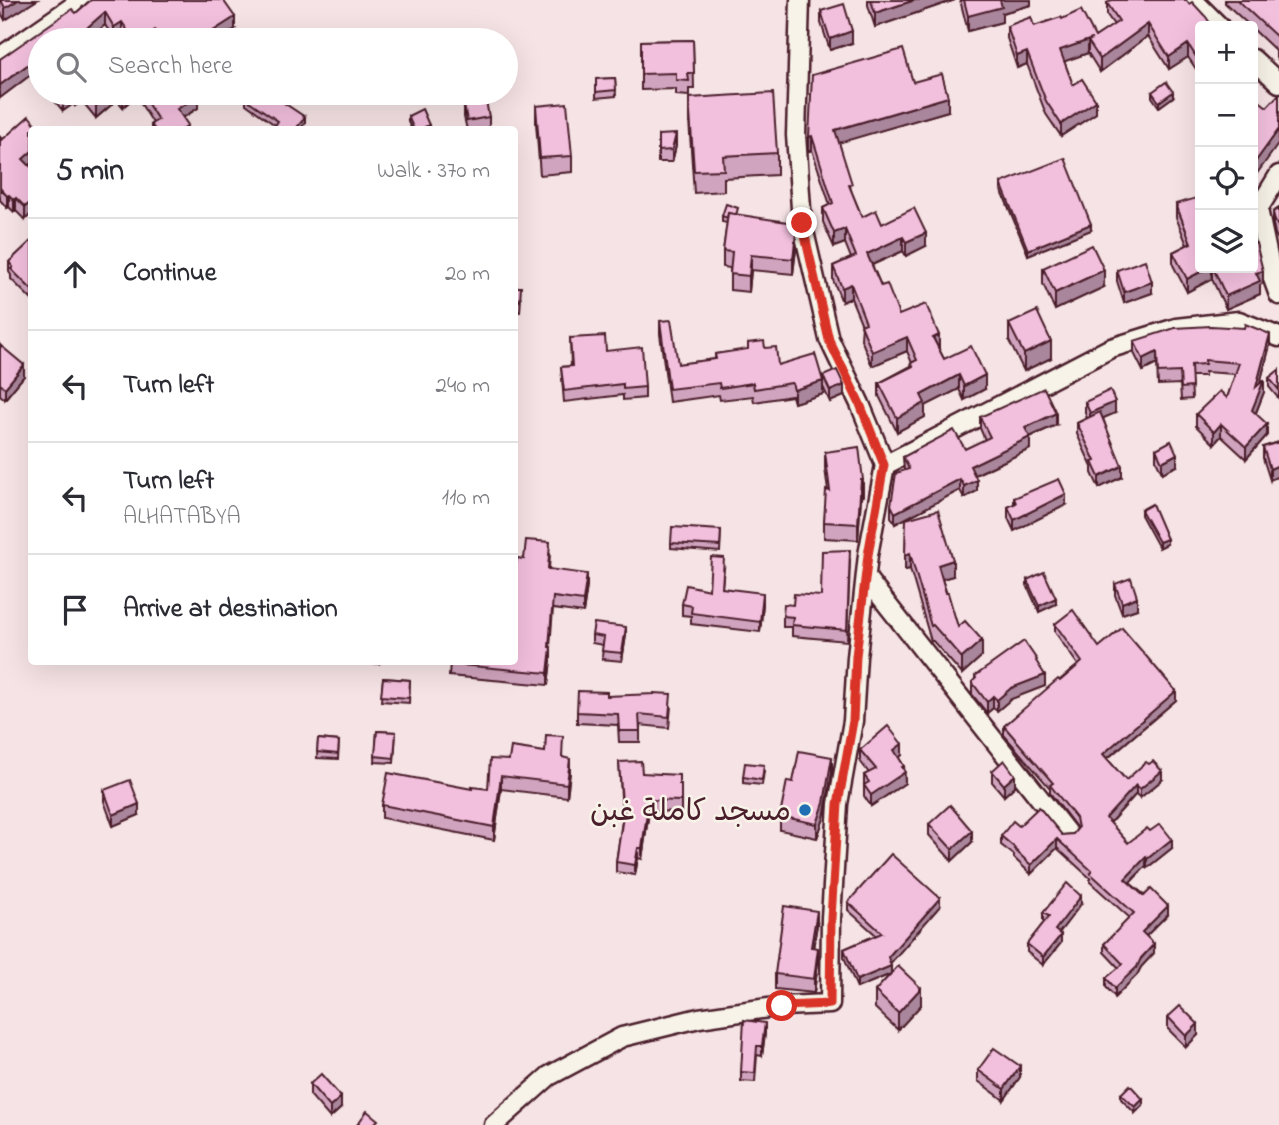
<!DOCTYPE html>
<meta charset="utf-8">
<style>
:root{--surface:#fff;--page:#f7f7f7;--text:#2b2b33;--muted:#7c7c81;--line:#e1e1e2}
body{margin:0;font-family:"Indie Flower","Playpen Sans Arabic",sans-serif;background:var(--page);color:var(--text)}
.controls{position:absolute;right:21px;top:21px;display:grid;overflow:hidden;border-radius:7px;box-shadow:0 7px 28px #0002}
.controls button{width:63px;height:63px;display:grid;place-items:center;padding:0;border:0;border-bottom:2px solid var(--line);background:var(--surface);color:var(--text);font:35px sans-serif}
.stop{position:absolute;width:21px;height:21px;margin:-16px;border:5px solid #d93025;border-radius:50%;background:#fff}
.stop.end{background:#d93025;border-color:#fff;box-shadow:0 2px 7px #0008}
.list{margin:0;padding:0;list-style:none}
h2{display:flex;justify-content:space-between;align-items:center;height:91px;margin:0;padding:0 28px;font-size:30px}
h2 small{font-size:23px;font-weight:400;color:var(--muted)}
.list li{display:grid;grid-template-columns:46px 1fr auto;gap:21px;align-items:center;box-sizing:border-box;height:112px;padding:0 28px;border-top:2px solid var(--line)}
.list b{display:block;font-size:26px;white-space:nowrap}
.list p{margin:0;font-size:23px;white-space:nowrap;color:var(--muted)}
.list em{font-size:23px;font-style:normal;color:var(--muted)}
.icon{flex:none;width:38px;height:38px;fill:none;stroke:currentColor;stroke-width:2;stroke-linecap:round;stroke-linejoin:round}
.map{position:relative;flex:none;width:1279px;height:1125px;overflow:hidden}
.search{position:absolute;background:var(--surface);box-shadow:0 7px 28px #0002;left:28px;top:28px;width:490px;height:77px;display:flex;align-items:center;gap:18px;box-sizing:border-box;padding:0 24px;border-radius:38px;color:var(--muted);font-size:26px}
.panel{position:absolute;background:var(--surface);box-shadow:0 7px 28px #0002;left:28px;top:126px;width:490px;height:539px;border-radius:7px}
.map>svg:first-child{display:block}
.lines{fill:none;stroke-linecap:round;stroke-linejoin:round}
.street-casing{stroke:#4a1f2b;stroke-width:23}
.street{stroke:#f7f3e8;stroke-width:18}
.wall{fill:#d0a4be;stroke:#4a1f2b;stroke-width:2}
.shaded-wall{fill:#a9869b;stroke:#4a1f2b;stroke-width:2}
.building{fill:#f2bfdd;stroke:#4a1f2b;stroke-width:2}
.route{stroke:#d93025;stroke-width:9}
.poi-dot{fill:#1f6fb2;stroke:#f7f3e8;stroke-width:2.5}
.labels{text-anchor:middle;stroke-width:5;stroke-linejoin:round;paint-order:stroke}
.poi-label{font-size:30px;fill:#4a1f2b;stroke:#f7f3e8;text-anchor:end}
</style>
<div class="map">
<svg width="1279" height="1125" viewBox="0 0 1279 1125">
<rect width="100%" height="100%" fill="#f6e3e5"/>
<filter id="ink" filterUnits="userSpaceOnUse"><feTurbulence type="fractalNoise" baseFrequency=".0143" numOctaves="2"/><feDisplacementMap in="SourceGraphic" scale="14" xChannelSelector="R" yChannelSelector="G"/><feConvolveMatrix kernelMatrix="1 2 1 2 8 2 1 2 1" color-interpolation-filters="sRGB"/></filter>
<g filter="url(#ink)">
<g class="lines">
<defs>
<g id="street">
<polyline points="800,0 796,135 802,223 829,339 860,404 885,465"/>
<polyline points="1193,0 1219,26"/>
<polyline points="0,57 82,0"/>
<polyline points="1253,59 1279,83"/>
<polyline points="1279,175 1258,209 1272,276 1279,295"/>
<polyline points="885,465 1111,348 1176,328 1239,321 1279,337"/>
<polyline points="867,579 1067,833"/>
<polyline points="494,1125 549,1076 622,1037 699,1018 782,1006 830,1004 831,918 838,804 853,721 857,657 868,555 885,465"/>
</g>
</defs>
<!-- street casing -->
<use href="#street" class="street-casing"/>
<!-- street -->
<use href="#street" class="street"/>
</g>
<!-- wall -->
<g class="wall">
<polygon points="0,0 37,0 5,20 0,11"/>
<polygon points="868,0 955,0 875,27 868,5"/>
<polygon points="960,0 1031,0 1031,5 1002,13 1002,22 968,31"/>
<polygon points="1225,0 1279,0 1279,60 1276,58 1276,51 1253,29 1253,26 1250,26 1225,3"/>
<polygon points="88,2 235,29 218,40 126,40 122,34 114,39 105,25 40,40 40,82 33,73 0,98 0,59 76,13"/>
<polygon points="1107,3 1200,26 1200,75 1188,57 1169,69 1148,36 1100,72 1088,53 1064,61 1073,85 1096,113 1061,136 1046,114 1027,64 1017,68 1007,38 1007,26 1034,26 1062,19 1095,37 1114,25 1107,15"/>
<polygon points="821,11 852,43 830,50 821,23"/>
<polygon points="693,40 694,89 689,89 689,96 676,95 676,89 641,90 641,41"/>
<polygon points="615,78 616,96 596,98 596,79"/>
<polygon points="913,82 948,111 839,142 852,194 862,217 882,224 926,246 906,256 903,251 872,265 881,286 899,315 939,349 944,359 985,389 964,400 959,389 925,406 925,417 897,432 879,396 879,383 911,366 912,363 907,351 872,366 861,339 862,325 851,298 842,302 833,280 833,266 851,258 845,243 834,247 823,222 823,208 830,205 812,150 809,151 809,137"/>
<polygon points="1152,92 1173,97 1159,107 1152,97"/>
<polygon points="48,93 197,93 198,108 183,118 188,130 151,130 151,124 153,123 136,96 123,107 117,100 96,118 82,101 75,106 73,104 63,111"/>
<polygon points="689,98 777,153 777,175 724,178 724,191 694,193 689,120"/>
<polygon points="246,99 305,123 275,125 246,104"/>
<polygon points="464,105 489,117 489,129 467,130 464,117"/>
<polygon points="536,106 572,156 572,172 540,175 536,123"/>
<polygon points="408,116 429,130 412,130 408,122"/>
<polygon points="658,135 676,146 672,162 658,162"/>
<polygon points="0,137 29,166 25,220 16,211 14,212 9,207 7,208 0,200"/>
<polygon points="1001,183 1091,230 1028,255 1001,189"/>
<polygon points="1176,204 1200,268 1253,268 1263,283 1260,285 1260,294 1226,309 1212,279 1187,292 1173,265 1173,252 1187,245 1176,217"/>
<polygon points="1279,208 1279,248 1279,241 1275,234 1273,224 1273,212"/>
<polygon points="738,215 796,249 793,274 751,270 749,292 730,290 730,268 723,267 723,251 727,223 722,222 722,216"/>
<polygon points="32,240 32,300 11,279 11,275 9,272 9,262"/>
<polygon points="1043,268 1104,287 1055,310 1043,284"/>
<polygon points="1117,270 1152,293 1124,303 1117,281"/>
<polygon points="514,287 521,298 520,312 514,312"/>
<polygon points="660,321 678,364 715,359 715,354 748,350 748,343 765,348 778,365 823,394 794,403 792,396 754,402 753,396 720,400 719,395 669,402 660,334"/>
<polygon points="1009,324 1051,358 1024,371 1009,341"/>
<polygon points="570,338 606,351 645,387 645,398 623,400 623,395 564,402 561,367 571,366"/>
<polygon points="1134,341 1270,345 1260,383 1264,392 1256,413 1267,435 1246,459 1221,436 1214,444 1196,426 1196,414 1227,398 1235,374 1205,372 1205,376 1191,376 1192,399 1181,400 1180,384 1158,385 1157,364 1143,371 1134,353"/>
<polygon points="0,345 24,376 5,399 0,395"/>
<polygon points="1279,370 1279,399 1269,387 1269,378"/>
<polygon points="823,376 844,396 830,402 823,387"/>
<polygon points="1085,402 1115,413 1103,418 1122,477 1099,488 1092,473 1092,467 1077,434 1077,423 1087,418 1085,413"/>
<polygon points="980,417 1056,425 1030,437 1030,449 975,475 977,491 964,498 960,490 895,524 891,517 891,505 904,470 903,457 965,449 985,440 980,428"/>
<polygon points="1279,442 1270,480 1263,458 1263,447"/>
<polygon points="1156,449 1177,466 1162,473 1156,460"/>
<polygon points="825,452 863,480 863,496 861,497 858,540 824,538 824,522 828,491 825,468"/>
<polygon points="1014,498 1066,505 1014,531 1008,518 1008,507 1014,504"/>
<polygon points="1141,510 1167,544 1159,548 1141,515"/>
<polygon points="906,519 953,576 942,579 958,627 982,656 962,674 933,641 931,641 910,569 905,570"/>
<polygon points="721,530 720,552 671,548 671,543"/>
<polygon points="550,554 549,569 587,586 583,613 553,609 550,647 551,660 548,685 449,676 450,662 514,662 524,559"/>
<polygon points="850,561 847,641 792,636 792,627 783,627 783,616 793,605 821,596"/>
<polygon points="724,569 722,588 763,604 760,632 691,624 691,616 682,615 682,604 709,590"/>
<polygon points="1027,580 1056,604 1039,612 1027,585"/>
<polygon points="1115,584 1137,609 1122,614 1115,595"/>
<polygon points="1055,624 1099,647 1176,700 1107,759 1126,780 1162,780 1140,798 1136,794 1110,823 1128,843 1150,831 1172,848 1147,868 1146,866 1130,883 1168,914 1146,936 1154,953 1141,967 1137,975 1115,997 1106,987 1106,978 1119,968 1104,952 1104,944 1130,918 1090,882 1090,878 1057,848 1031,874 1014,858 1014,855 1001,845 1001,836 1019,826 1062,835 1073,834 1077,829 1076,827 1050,793 1050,788 1004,735 1004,726 1078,665 1055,632"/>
<polygon points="592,635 626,635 622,661 602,659 603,645 592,643"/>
<polygon points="350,662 380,662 379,664"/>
<polygon points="1037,663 1045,686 1011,699 997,711 993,708 987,713 972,694 972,682 975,680 975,676"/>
<polygon points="383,678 410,680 409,703 381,701"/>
<polygon points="607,696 671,706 669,728 640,725 640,742 619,742 618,725 577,723 577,712"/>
<polygon points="377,731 396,732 394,763 375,762"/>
<polygon points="318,739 339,741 338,759 317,758"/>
<polygon points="860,750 902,755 899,758 904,766 905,783 871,806 864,796 864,775 869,773 860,761"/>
<polygon points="563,757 570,772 567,797 501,789 494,840 382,818 382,805 488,789 509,760"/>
<polygon points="619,762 642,773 681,784 681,812 649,811 642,859 638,858 635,875 616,872 616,862 623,814 622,814"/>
<polygon points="764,771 762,785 743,783 743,777"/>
<polygon points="992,771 1015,786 1004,796 992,782"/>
<polygon points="832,772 824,818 817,838 780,830 780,816 793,782"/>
<polygon points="104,790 139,815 113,826 104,801"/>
<polygon points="929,824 972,842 952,861 929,835"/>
<polygon points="848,902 940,906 890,963 891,974 921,1005 898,1030 875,1008 875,991 891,974 857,988 844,957 844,949 876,935 848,910"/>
<polygon points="1081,904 1059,933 1061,943 1043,965 1027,952 1027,944 1045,921 1043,921 1043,913"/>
<polygon points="817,925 813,947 818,962 814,993 775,989 775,974"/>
<polygon points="1168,1017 1198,1035 1186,1047 1168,1029"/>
<polygon points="765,1033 762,1056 757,1055 755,1082 741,1081 741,1072"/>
<polygon points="978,1070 1020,1077 1004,1100 978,1081"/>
<polygon points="310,1084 341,1108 330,1118 310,1095"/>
<polygon points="1121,1094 1143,1105 1135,1113 1121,1099"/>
</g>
<!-- shaded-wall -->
<g class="shaded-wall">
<polygon points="18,0 37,0 5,20 5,8"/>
<polygon points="915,0 955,0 875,27 875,13"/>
<polygon points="1000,0 1031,0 1031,5 1002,13 1002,22 968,31 968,16"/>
<polygon points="105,12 105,25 87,40 73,40"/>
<polygon points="235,17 235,29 218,40 199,40"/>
<polygon points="122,22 122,34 114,39 114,27"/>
<polygon points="1148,24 1148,36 1100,72 1100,59"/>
<polygon points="155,30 155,40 140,40"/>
<polygon points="852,31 852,43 830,50 830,39"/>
<polygon points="1092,39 1088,41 1088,53 1060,63 1060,50"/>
<polygon points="1188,44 1188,57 1169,69 1169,57"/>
<polygon points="1027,52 1027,64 1017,68 1017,56"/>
<polygon points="33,61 33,73 0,98 0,85"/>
<polygon points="1173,92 1173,97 1159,107 1159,102"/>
<polygon points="71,93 73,93 73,104 63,111 63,99"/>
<polygon points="76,93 82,93 82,101 75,106 75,94"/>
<polygon points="111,93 117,93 117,100 96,118 96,106"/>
<polygon points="125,93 136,93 136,96 123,107 123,95"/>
<polygon points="198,96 198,108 177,121 177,109"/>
<polygon points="948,97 948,111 835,144 835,130"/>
<polygon points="1096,101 1096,113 1061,136 1061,124"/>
<polygon points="305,117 305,123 300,130 295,130"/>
<polygon points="429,125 429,130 419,130"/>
<polygon points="1279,129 1279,143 1253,179 1253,165"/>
<polygon points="676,134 676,146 672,162 672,150"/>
<polygon points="812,136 812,150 809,151 809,137"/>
<polygon points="32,151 32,163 23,171 23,159"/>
<polygon points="9,195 9,207 7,208 7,196"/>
<polygon points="16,198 16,211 14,212 14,200"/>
<polygon points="32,201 32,213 25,220 25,207"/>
<polygon points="1091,224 1091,230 1028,255 1028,250"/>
<polygon points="845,229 845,243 834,247 834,233"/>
<polygon points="796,233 796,249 793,274 793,259"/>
<polygon points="926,233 926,246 906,256 906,242"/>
<polygon points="903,237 903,251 867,267 867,254"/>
<polygon points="751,255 751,270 749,292 749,276"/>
<polygon points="1208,268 1212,268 1212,279 1187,292 1187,279"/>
<polygon points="1104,270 1104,287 1055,310 1055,293"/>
<polygon points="1263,271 1263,283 1260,285 1260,294 1226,309 1226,296 1256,273"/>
<polygon points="1152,282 1152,293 1124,303 1124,292"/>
<polygon points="851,284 851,298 842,302 842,288"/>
<polygon points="1270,334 1270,345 1256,399 1256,387"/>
<polygon points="939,335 939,349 933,338"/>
<polygon points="907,337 907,351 872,366 872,352"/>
<polygon points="1051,341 1051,358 1024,371 1024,354"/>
<polygon points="1157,352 1157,364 1143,371 1143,359"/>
<polygon points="24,365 24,376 5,399 5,388"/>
<polygon points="959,375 959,389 925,406 925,417 897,432 897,418 921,395"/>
<polygon points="985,375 985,389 964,400 964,386"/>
<polygon points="1264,380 1264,392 1252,422 1252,410"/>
<polygon points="823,381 823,394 794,403 794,390"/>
<polygon points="844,385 844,396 830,402 830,391"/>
<polygon points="1115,402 1115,413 1090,424 1090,413"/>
<polygon points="1056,413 1056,425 1025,439 1025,428"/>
<polygon points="1221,424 1221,436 1214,444 1214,432"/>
<polygon points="1267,424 1267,435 1246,459 1246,447"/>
<polygon points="1030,437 1030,449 970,477 970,466"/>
<polygon points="1177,454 1177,466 1162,473 1162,462"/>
<polygon points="1279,465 1279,476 1270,480 1270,469"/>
<polygon points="1122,466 1122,477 1099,488 1099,477"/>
<polygon points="960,479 960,490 895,524 895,513"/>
<polygon points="861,480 861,497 858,540 858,524"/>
<polygon points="977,480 977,491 964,498 964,486"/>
<polygon points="1066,494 1066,505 1014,531 1014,520"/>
<polygon points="1167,539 1167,544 1159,548 1159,542"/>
<polygon points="910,553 910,569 905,570 905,555"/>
<polygon points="953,560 953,576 938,580 938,565"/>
<polygon points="587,574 587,586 583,613 583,601"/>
<polygon points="763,593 763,604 760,632 760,622"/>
<polygon points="1137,597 1137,609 1122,614 1122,603"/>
<polygon points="1056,598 1056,604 1039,612 1039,606"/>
<polygon points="626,627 626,635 622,661 622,653"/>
<polygon points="982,640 982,656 962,674 962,658"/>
<polygon points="551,647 551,660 548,685 548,673"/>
<polygon points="1045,675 1045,686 1011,699 997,711 997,700 1011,688"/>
<polygon points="1176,691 1176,700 1103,762 1103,754"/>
<polygon points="993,696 993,708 987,713 987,702"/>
<polygon points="902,744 902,755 894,762 894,750"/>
<polygon points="832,757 832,772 824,818 817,838 817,824"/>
<polygon points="570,759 570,772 567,797 567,784"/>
<polygon points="904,766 905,783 871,806 871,795"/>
<polygon points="1162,771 1162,780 1140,798 1140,789"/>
<polygon points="1015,775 1015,786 1004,796 1004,785"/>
<polygon points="501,776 501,789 494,840 494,827"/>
<polygon points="1136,785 1136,794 1106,827 1106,818"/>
<polygon points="649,800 649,811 642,859 642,848"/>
<polygon points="139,804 139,815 113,826 113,815"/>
<polygon points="972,831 972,842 952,861 952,849"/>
<polygon points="1057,839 1057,848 1031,874 1031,865"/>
<polygon points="1172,839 1172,848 1147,868 1147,859"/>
<polygon points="638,848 638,858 635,875 635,865"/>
<polygon points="1146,857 1146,866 1125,887 1125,879"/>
<polygon points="1081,896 1081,904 1055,938 1055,930"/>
<polygon points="940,898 940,906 888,966 888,957"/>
<polygon points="1168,906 1168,914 1142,940 1142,932"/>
<polygon points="817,911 817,925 811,961 811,947"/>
<polygon points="1061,935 1061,943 1043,965 1043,957"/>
<polygon points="1154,944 1154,953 1141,967 1137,975 1115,997 1115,988"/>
<polygon points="818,948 818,962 814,993 814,979"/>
<polygon points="891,966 891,974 857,988 857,980"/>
<polygon points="921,988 921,1005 898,1030 898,1013"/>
<polygon points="765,1023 765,1033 762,1056 762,1046"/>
<polygon points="1198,1024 1198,1035 1186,1047 1186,1036"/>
<polygon points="1020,1066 1020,1077 1004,1100 1004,1089"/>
<polygon points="341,1097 341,1108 330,1118 330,1107"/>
<polygon points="1143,1099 1143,1105 1135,1113 1135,1107"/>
</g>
<!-- building -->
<g class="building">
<polygon points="1,0 18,0 5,8"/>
<polygon points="91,0 223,0 235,17 199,40 176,40 173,36 166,40 162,40 155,30 140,40 134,40 122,22 114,27 105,12 73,40 40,40 40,70 33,61 0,85 0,59 72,9 76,13"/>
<polygon points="871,0 915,0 875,13"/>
<polygon points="964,0 1000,0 1002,7 968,16"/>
<polygon points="1112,0 1186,0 1189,4 1192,2 1206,17 1212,26 1200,26 1200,63 1188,44 1169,57 1148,24 1100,59 1088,41 1092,39 1060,50 1073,85 1082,79 1096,101 1061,124 1046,101 1027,52 1017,56 1007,26 1031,17 1034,26 1061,17 1062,19 1081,10 1095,37 1119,21 1107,3"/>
<polygon points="1237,0 1279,0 1279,39"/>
<polygon points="844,4 852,31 830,39 821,11"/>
<polygon points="693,40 694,73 688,73 689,81 676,80 676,73 641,74 641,41"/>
<polygon points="903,49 913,82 942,74 948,97 835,130 852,184 849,185 862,217 876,210 882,224 914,208 926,233 906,242 903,237 867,254 881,286 887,284 899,315 926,304 939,335 933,338 944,359 971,346 985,375 964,386 959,375 921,395 925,403 897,418 879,383 913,366 911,363 917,360 907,337 872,352 861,325 866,323 851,284 842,288 833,266 856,256 845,229 834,233 823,208 833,203 812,136 809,137 812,75"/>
<polygon points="615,78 616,90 596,92 596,79"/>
<polygon points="1166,82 1173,92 1159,102 1152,92"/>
<polygon points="58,93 71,93 63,99"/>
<polygon points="85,93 111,93 96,106"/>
<polygon points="141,93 197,93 198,96 177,109 188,125 181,130 155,130 151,124 158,120"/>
<polygon points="250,93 269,93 305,117 295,130 272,130 278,121 246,99"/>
<polygon points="773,93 777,153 723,156 724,170 694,171 689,98"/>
<polygon points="1279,94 1279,129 1253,165 1253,96 1267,107"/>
<polygon points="486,101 489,117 467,121 464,105"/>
<polygon points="567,103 572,156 540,158 536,106"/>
<polygon points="422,109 429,125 419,130 414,130 408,116"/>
<polygon points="29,116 40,130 32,130 32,151 23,159 32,168 32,201 25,207 16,198 14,200 9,195 7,196 0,188 0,137 2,140"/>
<polygon points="676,134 672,150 658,151 658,135"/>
<polygon points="1065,158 1091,224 1028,250 1001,183"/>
<polygon points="1200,197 1200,268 1208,268 1187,279 1173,252 1191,243 1176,204"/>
<polygon points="726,204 738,208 736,215 728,213 727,218 722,216"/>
<polygon points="1279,208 1279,228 1275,221 1273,212"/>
<polygon points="728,213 794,223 796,233 793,259 751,255 749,276 730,274 732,252 723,251"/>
<polygon points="32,240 32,290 11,269 13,267 9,262"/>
<polygon points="1256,243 1263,271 1256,273 1260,281 1226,296 1213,268 1253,268 1253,244"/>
<polygon points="1092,245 1104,270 1055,293 1043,268"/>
<polygon points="1145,260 1152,282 1124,292 1117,270"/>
<polygon points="514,287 521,287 520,301 514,300"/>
<polygon points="1037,311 1051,341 1024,354 1009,324"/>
<polygon points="671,320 678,364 716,359 715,354 748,349 748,343 764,341 765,348 776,347 778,365 815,354 823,381 794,390 792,383 754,389 753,383 720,388 719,383 669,389 660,321"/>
<polygon points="1245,324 1270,334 1256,387 1264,380 1252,410 1267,424 1246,447 1221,424 1214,432 1196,414 1220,391 1227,398 1239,363 1205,360 1205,364 1191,365 1192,387 1181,388 1180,372 1158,373 1157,352 1143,359 1134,341 1175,328 1211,326 1244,328"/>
<polygon points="605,336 606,351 642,347 645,387 623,389 623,384 564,391 561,367 572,366 570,338"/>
<polygon points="0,345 24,365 5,388 0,384"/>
<polygon points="837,370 844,385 830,391 823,376"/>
<polygon points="1279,370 1279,390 1269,378"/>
<polygon points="1044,388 1056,413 1025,428 1030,437 970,466 977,480 964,486 960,479 895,513 891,505 896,473 909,469 903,457 954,430 965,449 990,437 980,417"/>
<polygon points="1110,390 1115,402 1090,413 1085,402"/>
<polygon points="1100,412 1122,466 1099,477 1092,462 1095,461 1077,423"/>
<polygon points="1171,441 1177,454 1162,462 1156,449"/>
<polygon points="1279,442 1279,465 1270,469 1263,447"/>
<polygon points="859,447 863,480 861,480 858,524 824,522 826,490 830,491 825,452"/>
<polygon points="1059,479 1066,494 1014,520 1008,507 1016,503 1014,498"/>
<polygon points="1152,504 1167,539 1159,542 1141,510"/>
<polygon points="938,510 953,560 938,565 946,593 948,593 958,627 965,621 982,640 962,658 933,625 931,626 910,553 905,555 906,519"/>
<polygon points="672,527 721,530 720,546 671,543"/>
<polygon points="526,540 550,542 548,569 587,574 583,601 553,597 549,647 551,647 548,673 449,664 450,662 514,662 514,580 517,558 524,559"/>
<polygon points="850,550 847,630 792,625 793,617 783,616 784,604 793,605 794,594 821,596 822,551"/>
<polygon points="711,557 724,558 722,588 763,593 760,622 691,613 692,606 682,604 686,585 709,590"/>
<polygon points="1044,572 1056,598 1039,606 1027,580"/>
<polygon points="1131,578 1137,597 1122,603 1115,584"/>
<polygon points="1073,610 1099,647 1122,628 1176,691 1103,754 1126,780 1146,762 1149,764 1153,761 1162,771 1140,789 1136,785 1106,818 1128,843 1147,828 1150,831 1160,824 1172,839 1147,859 1146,857 1125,879 1144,896 1151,889 1168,906 1142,932 1154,944 1141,958 1137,967 1115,988 1106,978 1123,964 1104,944 1134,913 1090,873 1092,871 1057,839 1031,865 1014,849 1015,848 1001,836 1013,821 1019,826 1039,807 1062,835 1073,834 1078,828 1076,818 1050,785 1053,783 1004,726 1058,679 1060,681 1082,662 1055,624"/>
<polygon points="594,623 626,627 622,653 602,651 604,637 592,635"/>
<polygon points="1024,641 1037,660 1036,661 1045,675 1011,688 997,700 993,696 987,702 972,682 976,678 975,676"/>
<polygon points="383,678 410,680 409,698 381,696"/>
<polygon points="578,691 607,692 607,696 654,694 654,693 671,694 669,717 639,714 640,731 619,731 618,714 577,712"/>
<polygon points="888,726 902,744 894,750 904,766 902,767 905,772 871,795 864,785 869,782 864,775 876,769 860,750"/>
<polygon points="377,731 396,732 394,758 375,756"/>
<polygon points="546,735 563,736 562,757 570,759 567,784 501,776 494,827 382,805 388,773 472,789 472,787 488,789 490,759 509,760 511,747 545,752"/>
<polygon points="318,739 339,741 338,754 317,752"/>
<polygon points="799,751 832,757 824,803 817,824 780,816 787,781 793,782"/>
<polygon points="1004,760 1015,775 1004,785 992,771"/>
<polygon points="641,761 642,773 679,775 679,784 681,784 681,801 649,800 642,848 638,848 635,865 616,862 625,803 622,803 619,762"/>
<polygon points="745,763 764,765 762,780 743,777"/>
<polygon points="130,780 139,804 113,815 104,790"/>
<polygon points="950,805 972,831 952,849 929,824"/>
<polygon points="891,854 940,898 888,957 891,966 857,980 844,949 882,933 848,902"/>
<polygon points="1067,883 1081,896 1055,930 1061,935 1043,957 1027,944 1049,916 1043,913"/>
<polygon points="784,906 817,911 811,947 818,948 814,979 775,974"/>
<polygon points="898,966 921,988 898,1013 875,991"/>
<polygon points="1180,1006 1198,1024 1186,1036 1168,1017"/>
<polygon points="744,1020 765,1023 762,1046 757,1046 755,1073 741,1072"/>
<polygon points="994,1048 1020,1066 1004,1089 978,1070"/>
<polygon points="321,1074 341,1097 330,1107 310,1084"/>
<polygon points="1130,1085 1143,1099 1135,1107 1121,1094"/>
<polygon points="367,1111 378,1120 373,1125 357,1125"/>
</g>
</g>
<g class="lines" filter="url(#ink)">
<!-- route -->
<polyline class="route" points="782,1006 830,1004 831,918 838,804 853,721 856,656 868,555 884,465 860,404 829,340 802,223"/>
</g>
<!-- markers -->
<circle class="poi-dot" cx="805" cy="810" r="7"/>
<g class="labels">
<!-- poi labels -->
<g class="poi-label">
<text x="791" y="820">مسجد كاملة غبن</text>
</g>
</g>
</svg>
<div class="controls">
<button>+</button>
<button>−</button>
<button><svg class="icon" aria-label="locate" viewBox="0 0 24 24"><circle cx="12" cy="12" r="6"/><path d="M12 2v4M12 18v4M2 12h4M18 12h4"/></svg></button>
<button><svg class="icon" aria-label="layers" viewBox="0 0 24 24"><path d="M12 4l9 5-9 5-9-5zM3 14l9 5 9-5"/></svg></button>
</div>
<div class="stop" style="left:782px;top:1006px"></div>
<div class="stop end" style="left:802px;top:223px"></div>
<div class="search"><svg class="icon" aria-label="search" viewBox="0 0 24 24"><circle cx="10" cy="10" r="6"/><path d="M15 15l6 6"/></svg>Search here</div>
<section class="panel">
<h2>5 min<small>Walk · 370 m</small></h2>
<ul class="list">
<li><svg class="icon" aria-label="ahead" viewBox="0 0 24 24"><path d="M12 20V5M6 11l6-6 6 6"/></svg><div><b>Continue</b></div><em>20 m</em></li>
<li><svg class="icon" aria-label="left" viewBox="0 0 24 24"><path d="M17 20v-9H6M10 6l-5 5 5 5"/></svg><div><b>Turn left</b></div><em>240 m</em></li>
<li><svg class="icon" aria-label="left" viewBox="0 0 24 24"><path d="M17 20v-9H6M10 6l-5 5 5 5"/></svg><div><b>Turn left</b><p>ALHATABYA</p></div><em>110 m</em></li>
<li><svg class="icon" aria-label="arrive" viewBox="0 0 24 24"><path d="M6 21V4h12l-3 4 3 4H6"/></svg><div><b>Arrive at destination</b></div></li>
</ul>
</section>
</div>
